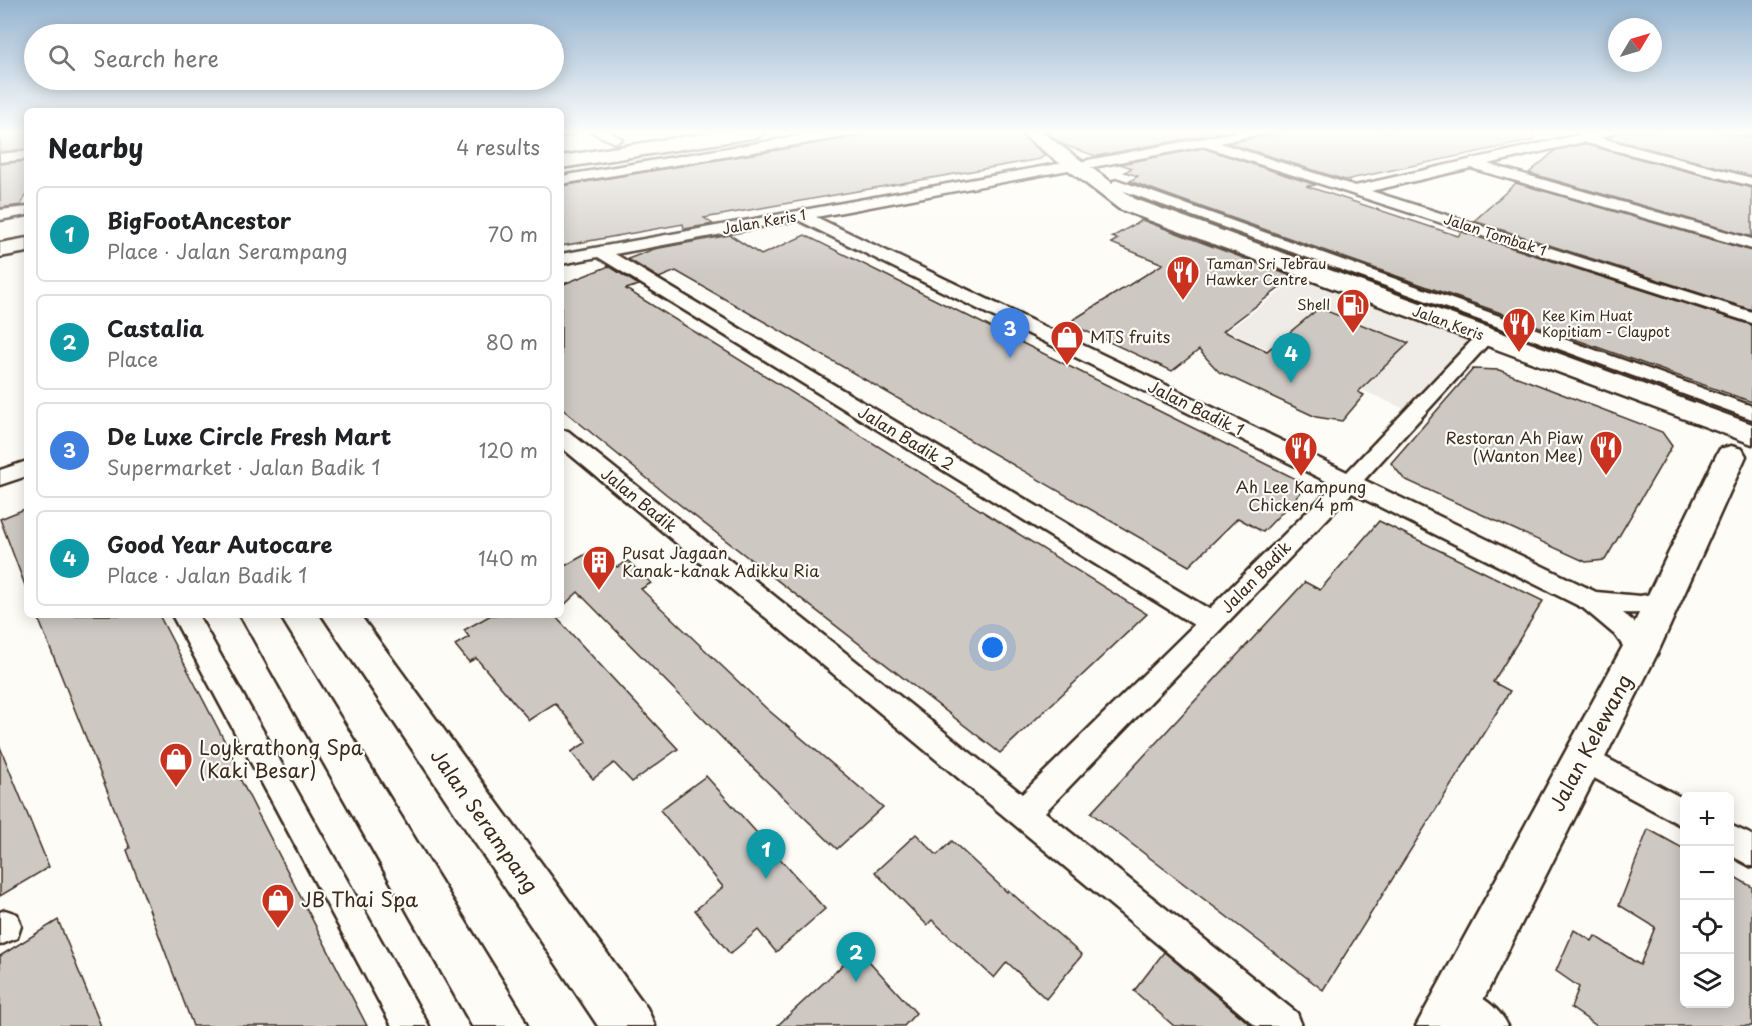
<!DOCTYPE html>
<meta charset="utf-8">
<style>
:root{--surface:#fff;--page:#f2f2f2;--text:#202124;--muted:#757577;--line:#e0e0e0;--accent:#b45309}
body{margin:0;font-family:"Playpen Sans",sans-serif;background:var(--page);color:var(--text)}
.controls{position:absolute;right:18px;bottom:18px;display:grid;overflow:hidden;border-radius:9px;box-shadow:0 3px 15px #0003}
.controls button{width:54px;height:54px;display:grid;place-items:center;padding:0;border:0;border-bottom:2px solid var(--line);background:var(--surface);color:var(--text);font:30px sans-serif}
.compass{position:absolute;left:1608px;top:18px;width:54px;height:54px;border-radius:50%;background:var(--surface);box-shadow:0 3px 15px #0003;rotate:52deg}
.you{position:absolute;left:993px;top:648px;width:21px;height:21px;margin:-15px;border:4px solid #fff;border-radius:50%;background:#1a73e8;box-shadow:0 0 0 9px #1a73e833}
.badge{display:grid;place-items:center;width:39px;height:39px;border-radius:50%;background:var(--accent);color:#fff;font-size:20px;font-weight:700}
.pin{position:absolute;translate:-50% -50px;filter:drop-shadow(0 2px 3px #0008)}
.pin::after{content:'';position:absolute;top:32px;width:21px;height:18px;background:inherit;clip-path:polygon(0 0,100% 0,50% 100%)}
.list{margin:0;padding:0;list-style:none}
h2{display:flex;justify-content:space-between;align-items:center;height:78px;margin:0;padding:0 24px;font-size:26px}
h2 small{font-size:20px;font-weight:400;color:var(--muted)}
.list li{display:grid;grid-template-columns:39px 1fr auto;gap:18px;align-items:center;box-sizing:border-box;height:96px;margin:0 12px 12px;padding:0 12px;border:2px solid var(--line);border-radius:9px}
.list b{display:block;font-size:22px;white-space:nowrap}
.list p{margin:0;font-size:20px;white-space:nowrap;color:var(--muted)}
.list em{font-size:20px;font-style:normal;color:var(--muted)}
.icon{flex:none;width:33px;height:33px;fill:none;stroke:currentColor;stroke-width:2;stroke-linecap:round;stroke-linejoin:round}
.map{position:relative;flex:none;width:1752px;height:1026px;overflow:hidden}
.search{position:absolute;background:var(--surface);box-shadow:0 3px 15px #0003;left:24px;top:24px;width:540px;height:66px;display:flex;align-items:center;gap:15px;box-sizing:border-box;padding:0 21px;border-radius:33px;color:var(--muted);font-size:22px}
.panel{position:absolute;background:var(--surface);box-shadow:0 3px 15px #0003;left:24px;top:108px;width:540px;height:510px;border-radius:9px}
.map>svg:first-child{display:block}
.built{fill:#efece7}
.building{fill:#cdc8c2;stroke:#3b2a1e;stroke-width:1.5}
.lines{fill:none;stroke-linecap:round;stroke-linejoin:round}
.street-casing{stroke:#3b2a1e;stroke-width:5}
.secondary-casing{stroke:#3b2a1e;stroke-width:5}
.highway-casing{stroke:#3b2a1e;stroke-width:5}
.street{fill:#fdfcf7;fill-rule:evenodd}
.secondary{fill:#fdfcf7;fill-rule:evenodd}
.highway{fill:#fdfcf7;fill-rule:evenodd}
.labels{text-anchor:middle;stroke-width:4.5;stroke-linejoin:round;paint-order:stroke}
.far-street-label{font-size:14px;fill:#3b2a1e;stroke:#fdfcf7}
.far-poi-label{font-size:14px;fill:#3b2a1e;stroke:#fdfcf7;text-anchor:start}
.poi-label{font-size:16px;fill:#3b2a1e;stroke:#fdfcf7;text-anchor:start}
.street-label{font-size:16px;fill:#3b2a1e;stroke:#fdfcf7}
.near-street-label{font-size:20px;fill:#3b2a1e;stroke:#fdfcf7}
.near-poi-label{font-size:20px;fill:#3b2a1e;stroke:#fdfcf7;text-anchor:start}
</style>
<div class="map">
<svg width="1752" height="1026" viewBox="0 0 1752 1026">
<rect width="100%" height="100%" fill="#fdfcf7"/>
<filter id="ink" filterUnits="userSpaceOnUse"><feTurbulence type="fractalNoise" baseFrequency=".0167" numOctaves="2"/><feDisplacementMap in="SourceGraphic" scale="12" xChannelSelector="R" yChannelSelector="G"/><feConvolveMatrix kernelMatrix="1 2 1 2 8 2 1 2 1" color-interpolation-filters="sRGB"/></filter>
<g filter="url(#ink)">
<!-- built -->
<polygon class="built" points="1308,271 1485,337 1414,413 1227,331"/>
<!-- building -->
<g class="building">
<polygon points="0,131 27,131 27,149 0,152"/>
<polygon points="877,131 1016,131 1045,155 1040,159 704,218 713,224 684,229 683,224 561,246 561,186 855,137"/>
<polygon points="1044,131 1228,131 1096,156 1064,145"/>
<polygon points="1293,131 1533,131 1534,140 1345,180 1228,143"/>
<polygon points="1621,131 1719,131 1752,139 1752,176 1607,138"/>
<polygon points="1583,144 1752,188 1752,237 1529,173 1556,150"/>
<polygon points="1203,148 1316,185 1306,186 1458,236 1462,232 1752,325 1752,402 1179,199 1130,181 1138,176 1125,172 1132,168 1120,164"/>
<polygon points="27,161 27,193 21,205 0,208 0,164"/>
<polygon points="1516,183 1752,251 1752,310 1474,221"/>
<polygon points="1142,220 1294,277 1223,331 1267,351 1319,308 1409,343 1358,392 1364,395 1342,421 1316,417 1219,372 1199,350 1172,371 1068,323 1163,264 1111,243 1118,239 1112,237"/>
<polygon points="730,235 761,255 805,235 1308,485 1263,532 1238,518 1189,566 676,271 659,278 628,259 654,249"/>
<polygon points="609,266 639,285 626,289 1147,614 1000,753 666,494 561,408 561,285"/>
<polygon points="1473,369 1499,370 1662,432 1672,446 1605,560 1586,562 1404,479 1391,463"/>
<polygon points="27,508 27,588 26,588 0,519"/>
<polygon points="1379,521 1543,601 1493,682 1510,691 1323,990 1091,813 1305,582 1320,590"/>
<polygon points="597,548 617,567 628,561 651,583 641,589 767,709 883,807 837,849 725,741 578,592 561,608 561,568"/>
<polygon points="37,615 159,615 237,765 234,767 367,1026 193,1026 127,850 130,848"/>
<polygon points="491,615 554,615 678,749 632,782 614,763 593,779 571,752 587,742 555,703 529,720 476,658 469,662 455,645 469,637 464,630"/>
<polygon points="0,747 49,867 0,896"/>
<polygon points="706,776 825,909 776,952 758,930 730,954 695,910 723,887 660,810"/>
<polygon points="1648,829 1684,849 1684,1004 1730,1004 1730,874 1752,887 1752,1026 1597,1026 1571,1008 1579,987 1556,971 1574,930 1592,941 1595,936 1640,965 1655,927 1619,905"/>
<polygon points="916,834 937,855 952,841 1007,892 1008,890 1082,955 1046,999 1007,962 994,978 932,920 927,925 875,872"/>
<polygon points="58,920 101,1026 0,1026 0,956"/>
<polygon points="859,950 916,1013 904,1026 777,1026"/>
<polygon points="1164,952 1252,1026 1174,1026 1134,991"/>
</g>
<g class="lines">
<defs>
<g id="street">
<polygon points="561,131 576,131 561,137"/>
<polygon points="590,131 608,131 622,139 615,143"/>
<polygon points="830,131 861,131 855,135 561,184 561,176"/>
<polygon points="1242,131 1271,131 1220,143 1355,186 1595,131 1619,131 1600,138 1752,178 1752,186 1583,142 1488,164 1752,239 1752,249 1471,168 1371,191 1752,312 1752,323 1203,146 1088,168 1081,164 1088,160"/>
<polygon points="1745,131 1752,131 1752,135 1746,134"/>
<polygon points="27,151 27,159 0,162 0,154"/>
<path d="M1074 161 1079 162V168L816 217 1347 472 1479 333H1491L1494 337 1491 341 1364 480 1596 592 1640 596 1663 592 1672 594 1675 601 1672 608C1655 613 1640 614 1623 613L1633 621 1653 650 1649 657 1640 660 1631 657 1615 635 1583 608 1352 493 1045 812 1297 1013 1302 1026H1256L561 447V430L568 431 1022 794 1194 625 598 257 561 264V254ZM798 220 1334 485 1209 609 615 254Z"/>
<polygon points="1118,180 1752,406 1752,419 1113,187 1113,181"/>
<polygon points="27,207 27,215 0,220 0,210"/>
<polygon points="27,461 27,476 0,485 0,470"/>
<polygon points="172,615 198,615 429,1026 392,1026"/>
<polygon points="1582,745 1684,799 1684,827 1572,766 1568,757 1572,748"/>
<polygon points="1730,825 1752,835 1752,867 1730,855"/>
<polygon points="5,910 17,914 21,926 17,938 0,945 0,912"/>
<path d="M1455 984C1475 992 1499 1006 1508 1026 1478 1026 1451 1026 1438 1001L1443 989Z"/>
</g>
<g id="secondary">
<polygon points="1018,131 1040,131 1135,199 1752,424 1752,444 1119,209"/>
<polygon points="1731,446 1742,449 1746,456 1659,650 1470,1026 1416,1026 1623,646 1716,456 1720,449"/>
<polygon points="240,615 277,615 519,1008 527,1026 472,1026"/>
<polygon points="322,615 360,615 647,1008 655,1026 598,1026"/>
</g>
<g id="highway">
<polygon points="719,131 767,131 758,137 561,168 561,156"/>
<polygon points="27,238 27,252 0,257 0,243"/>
</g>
</defs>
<!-- street casing -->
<use href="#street" class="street-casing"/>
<!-- secondary casing -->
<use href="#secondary" class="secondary-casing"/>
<!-- highway casing -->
<use href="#highway" class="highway-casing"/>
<!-- street -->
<use href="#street" class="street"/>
<!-- secondary -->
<use href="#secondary" class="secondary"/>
<!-- highway -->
<use href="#highway" class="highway"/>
</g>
</g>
<!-- sky -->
<linearGradient id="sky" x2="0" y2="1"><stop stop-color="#96b4d0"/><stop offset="0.48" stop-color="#fefefb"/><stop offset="1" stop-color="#fefefb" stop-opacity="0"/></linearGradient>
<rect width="1752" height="275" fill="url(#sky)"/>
<!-- icons -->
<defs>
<symbol id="restaurant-pin" viewBox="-11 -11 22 30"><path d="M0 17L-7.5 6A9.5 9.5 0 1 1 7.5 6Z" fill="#c8321e" stroke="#fdfcf7"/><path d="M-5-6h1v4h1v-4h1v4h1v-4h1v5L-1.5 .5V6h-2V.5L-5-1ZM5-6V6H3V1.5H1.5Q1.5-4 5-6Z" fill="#fff"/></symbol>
<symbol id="fuel-pin" viewBox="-11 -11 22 30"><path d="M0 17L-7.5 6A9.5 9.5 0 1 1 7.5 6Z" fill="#c8321e" stroke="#fdfcf7"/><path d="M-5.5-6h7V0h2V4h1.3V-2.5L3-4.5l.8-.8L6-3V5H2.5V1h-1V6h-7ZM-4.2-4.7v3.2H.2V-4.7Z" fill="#fff"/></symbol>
<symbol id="shop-pin" viewBox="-11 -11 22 30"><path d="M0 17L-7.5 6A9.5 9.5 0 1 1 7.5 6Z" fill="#c8321e" stroke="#fdfcf7"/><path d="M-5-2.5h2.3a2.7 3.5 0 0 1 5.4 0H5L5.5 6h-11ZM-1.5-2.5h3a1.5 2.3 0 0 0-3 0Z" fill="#fff"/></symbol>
<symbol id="building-pin" viewBox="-11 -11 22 30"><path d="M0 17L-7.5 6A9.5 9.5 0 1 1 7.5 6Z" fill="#c8321e" stroke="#fdfcf7"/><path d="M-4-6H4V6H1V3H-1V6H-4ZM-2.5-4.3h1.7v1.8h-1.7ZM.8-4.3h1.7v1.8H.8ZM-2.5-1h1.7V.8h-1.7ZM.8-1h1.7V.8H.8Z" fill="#fff"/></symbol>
</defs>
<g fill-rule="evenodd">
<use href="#restaurant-pin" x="1164" y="253" width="38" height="52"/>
<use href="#fuel-pin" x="1334" y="286" width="38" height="52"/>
<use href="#restaurant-pin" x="1500" y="305" width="38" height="52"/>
<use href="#shop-pin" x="1048" y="318" width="38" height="52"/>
<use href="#restaurant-pin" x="1587" y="428" width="38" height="52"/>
<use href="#restaurant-pin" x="1282" y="429" width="38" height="52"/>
<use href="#building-pin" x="580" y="543" width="38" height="52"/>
<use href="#shop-pin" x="157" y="740" width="38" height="52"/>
<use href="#shop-pin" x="259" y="881" width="38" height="52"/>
</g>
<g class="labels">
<!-- far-street labels -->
<g class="far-street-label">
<text transform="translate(764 222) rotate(-10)" y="5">Jalan Keris 1</text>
<text transform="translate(1495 235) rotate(18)" y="5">Jalan Tombak 1</text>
<text transform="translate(1448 323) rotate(20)" y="5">Jalan Keris</text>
</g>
<!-- far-poi labels -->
<g class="far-poi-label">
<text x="1206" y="269">Taman Sri Tebrau<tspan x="1206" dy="16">Hawker Centre</tspan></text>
<text x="1330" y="310" text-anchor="end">Shell</text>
<text x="1542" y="321">Kee Kim Huat<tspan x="1542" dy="16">Kopitiam - Claypot</tspan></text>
</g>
<!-- poi labels -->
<g class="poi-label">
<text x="1090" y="343">MTS fruits</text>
<text x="1583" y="444" text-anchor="end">Restoran Ah Piaw<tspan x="1583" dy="18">(Wanton Mee)</tspan></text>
<text x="1301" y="493" text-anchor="middle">Ah Lee Kampung<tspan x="1301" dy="18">Chicken 4 pm</tspan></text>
<text x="622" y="559">Pusat Jagaan<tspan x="622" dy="18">Kanak-kanak Adikku Ria</tspan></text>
</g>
<!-- street labels -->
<g class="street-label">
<text transform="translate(1196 408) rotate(26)" y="6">Jalan Badik 1</text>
<text transform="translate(906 438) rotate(31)" y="6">Jalan Badik 2</text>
<text transform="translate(639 500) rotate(39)" y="6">Jalan Badik</text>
<text transform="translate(1256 577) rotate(-46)" y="6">Jalan Badik</text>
</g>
<!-- near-street labels -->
<g class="near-street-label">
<text transform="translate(1591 743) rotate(-62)" y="7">Jalan Kelewang</text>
<text transform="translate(484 821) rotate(55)" y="7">Jalan Serampang</text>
</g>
<!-- near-poi labels -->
<g class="near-poi-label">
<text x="199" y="755">Loykrathong Spa<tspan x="199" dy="23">(Kaki Besar)</tspan></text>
<text x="301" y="907">JB Thai Spa</text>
</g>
</g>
</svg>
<div class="controls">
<button>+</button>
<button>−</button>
<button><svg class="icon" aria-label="locate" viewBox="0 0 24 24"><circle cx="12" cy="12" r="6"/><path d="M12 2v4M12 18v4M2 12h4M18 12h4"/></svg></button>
<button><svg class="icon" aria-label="layers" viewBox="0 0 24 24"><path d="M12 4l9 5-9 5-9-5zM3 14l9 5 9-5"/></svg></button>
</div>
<svg class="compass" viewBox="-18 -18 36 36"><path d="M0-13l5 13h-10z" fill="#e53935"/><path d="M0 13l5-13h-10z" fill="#757577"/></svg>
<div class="you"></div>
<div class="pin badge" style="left:766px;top:879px;background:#0f9aa8">1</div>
<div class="pin badge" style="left:856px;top:982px;background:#0f9aa8">2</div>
<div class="pin badge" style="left:1010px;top:358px;background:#3f7fe0">3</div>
<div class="pin badge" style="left:1291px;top:383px;background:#0f9aa8">4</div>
<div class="search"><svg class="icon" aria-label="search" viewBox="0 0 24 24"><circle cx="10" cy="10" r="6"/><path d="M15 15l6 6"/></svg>Search here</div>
<section class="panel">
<h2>Nearby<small>4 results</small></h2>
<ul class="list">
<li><span class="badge" style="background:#0f9aa8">1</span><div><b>BigFootAncestor</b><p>Place · Jalan Serampang</p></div><em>70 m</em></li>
<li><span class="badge" style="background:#0f9aa8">2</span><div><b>Castalia</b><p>Place</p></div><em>80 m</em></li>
<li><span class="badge" style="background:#3f7fe0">3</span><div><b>De Luxe Circle Fresh Mart</b><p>Supermarket · Jalan Badik 1</p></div><em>120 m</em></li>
<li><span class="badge" style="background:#0f9aa8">4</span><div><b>Good Year Autocare</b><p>Place · Jalan Badik 1</p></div><em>140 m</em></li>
</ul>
</section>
</div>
